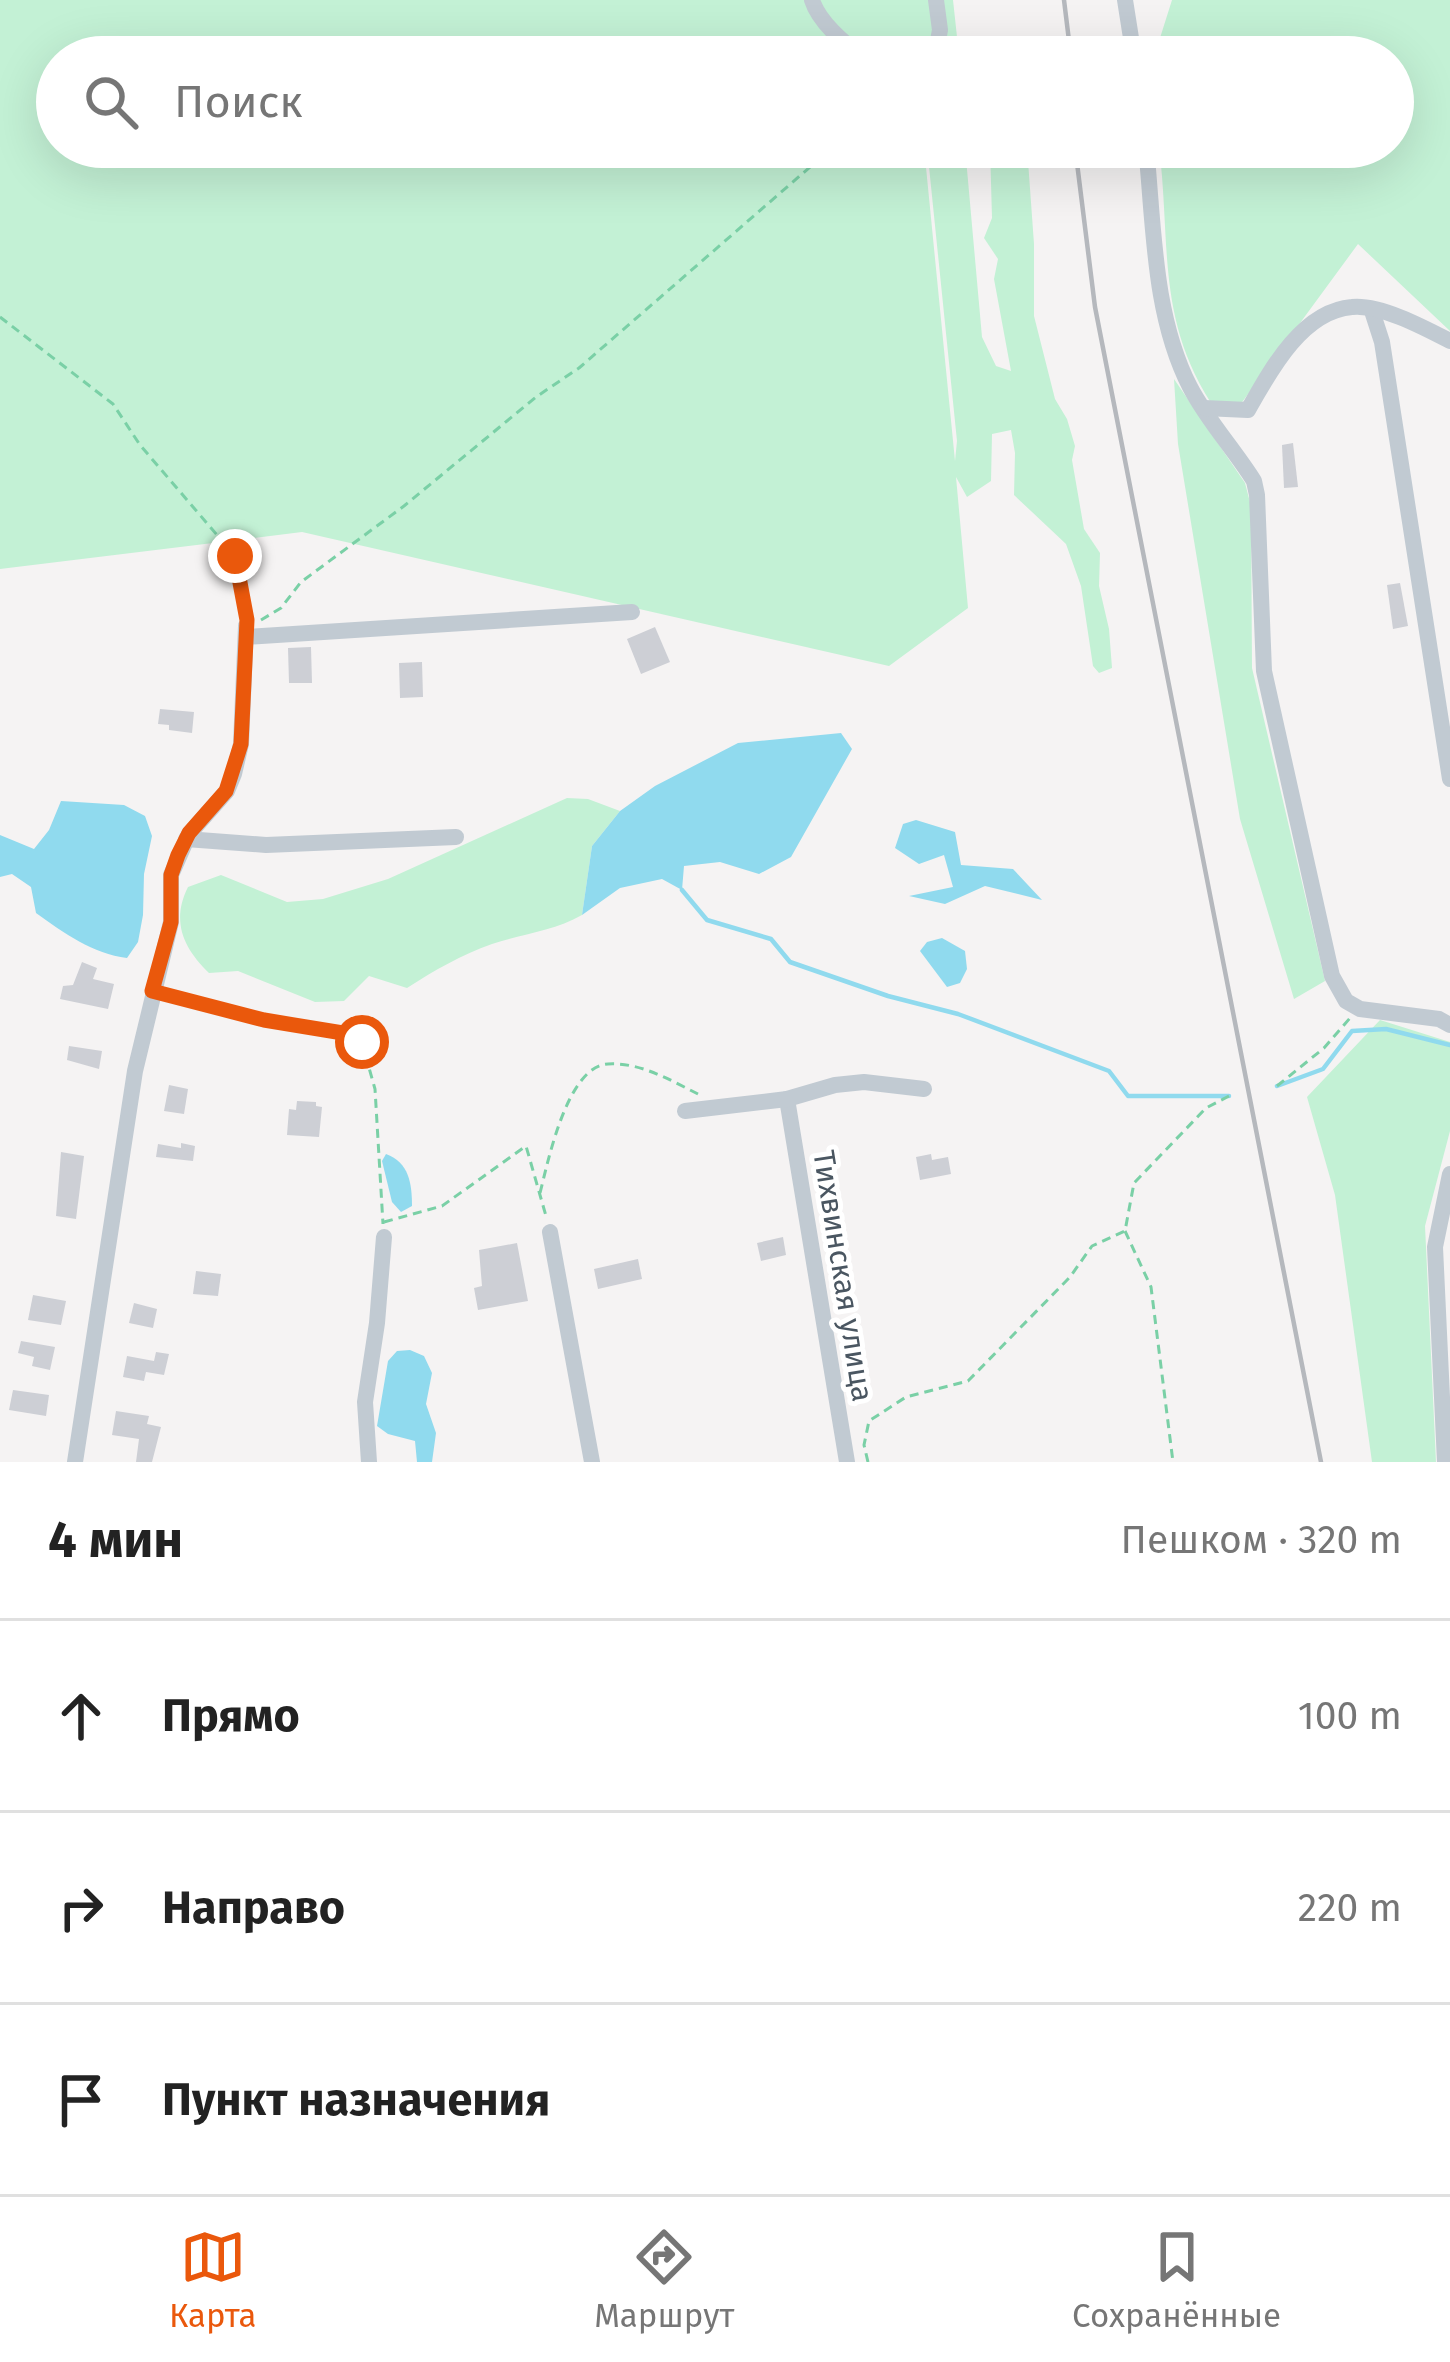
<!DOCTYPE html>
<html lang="ru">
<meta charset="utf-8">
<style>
:root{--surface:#fff;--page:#f2f2f2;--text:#222;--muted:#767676;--line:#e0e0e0;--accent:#ea580c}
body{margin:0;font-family:"Fira Sans",sans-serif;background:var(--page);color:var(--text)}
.stop{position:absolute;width:36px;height:36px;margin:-27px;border:9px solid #ea580c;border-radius:50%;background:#fff}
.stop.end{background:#ea580c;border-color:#fff;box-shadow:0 3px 12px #0008}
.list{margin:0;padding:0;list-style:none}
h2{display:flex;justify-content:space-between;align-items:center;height:156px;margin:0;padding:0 48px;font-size:51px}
h2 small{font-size:39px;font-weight:400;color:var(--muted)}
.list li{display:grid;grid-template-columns:78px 1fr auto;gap:36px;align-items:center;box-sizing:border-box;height:192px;padding:0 48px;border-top:3px solid var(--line)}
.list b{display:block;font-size:45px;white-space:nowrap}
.list em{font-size:39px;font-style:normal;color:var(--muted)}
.icon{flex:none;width:66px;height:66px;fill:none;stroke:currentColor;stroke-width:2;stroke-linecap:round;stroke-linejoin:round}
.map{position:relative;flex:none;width:1450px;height:1462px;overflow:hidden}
.search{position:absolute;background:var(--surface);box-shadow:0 12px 48px #0002;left:36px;right:36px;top:36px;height:132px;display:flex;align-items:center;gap:30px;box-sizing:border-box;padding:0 42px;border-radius:66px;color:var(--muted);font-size:45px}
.sheet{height:732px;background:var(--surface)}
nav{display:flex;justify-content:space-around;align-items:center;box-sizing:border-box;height:168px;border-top:3px solid var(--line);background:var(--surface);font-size:33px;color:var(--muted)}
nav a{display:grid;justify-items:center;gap:6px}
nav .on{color:var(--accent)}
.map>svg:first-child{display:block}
.green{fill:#c3f1d5}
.water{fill:#90daee}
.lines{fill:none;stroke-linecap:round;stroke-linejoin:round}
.stream{stroke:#90daee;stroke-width:4.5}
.building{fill:#cdcfd5}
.path{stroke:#7ad0a6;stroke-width:3;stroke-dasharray:9 6;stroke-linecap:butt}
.minor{stroke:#c1cad2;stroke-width:16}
.rail{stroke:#b5b8bd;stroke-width:4.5}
.route{stroke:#ea580c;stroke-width:15}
.labels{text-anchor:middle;stroke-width:10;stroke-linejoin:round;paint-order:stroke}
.street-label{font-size:30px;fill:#4a5661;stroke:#fff}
</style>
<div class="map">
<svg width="1450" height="1462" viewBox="0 0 1450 1462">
<rect width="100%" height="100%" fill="#f5f3f3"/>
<!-- green -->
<g class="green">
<polygon points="0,0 953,0 958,46 949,57 57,57 57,147 924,147 955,461 957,441 927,147 965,147 982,337 996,366 1011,371 994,279 998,259 984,238 992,218 990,147 1027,147 1034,244 1034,316 1055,399 1067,419 1075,446 1072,460 1084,529 1100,553 1099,586 1109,629 1112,668 1099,673 1093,666 1081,586 1066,544 1014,495 1015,453 1011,430 992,434 991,481 967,497 956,477 968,608 889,666 302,532 0,569"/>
<path d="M1172 0H1450V331L1358 244 1240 405 1211 403C1156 316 1171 243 1159 147H1393V57H1154Z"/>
<polygon points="1174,379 1245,483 1251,506 1252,668 1325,981 1294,999 1240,819 1178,444"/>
<path d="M567 798 588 799 620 811 592 846 582 915C554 931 522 934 492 944 461 955 435 970 407 988L369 976 344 1001 315 1002 238 971 209 973C183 948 171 921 188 887L221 875 287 902 323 899 388 879Z"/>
<polygon points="1380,1020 1450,1042 1450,1131 1425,1226 1436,1462 1372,1462 1335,1195 1307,1097"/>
</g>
<!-- water -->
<g class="water">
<polygon points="841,733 852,749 791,857 759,874 720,862 684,866 682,890 662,879 620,888 582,915 592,846 620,811 655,786 738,743"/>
<path d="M61 801 124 805 145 816 152 836 144 874 143 915 138 942 127 958C93 954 64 933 36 913L31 887 12 874 0 877V835L34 849 49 830Z"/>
<polygon points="916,820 955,832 961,865 1013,869 1042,900 985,886 945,904 909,896 953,887 944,855 919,864 895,848 903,824"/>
<polygon points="942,938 965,951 967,969 960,983 947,987 920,951 927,942"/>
<path d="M386 1154C409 1162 412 1184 412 1206L401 1212 392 1202 382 1161Z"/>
<polygon points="410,1350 424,1356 432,1373 426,1404 436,1433 432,1462 417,1462 415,1441 388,1434 377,1426 388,1361 397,1351"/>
</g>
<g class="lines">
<!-- stream -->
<g class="stream">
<polyline points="682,890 707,920 771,939 790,962 888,996 958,1014 1109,1071 1128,1096 1229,1096"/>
<polyline points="1277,1086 1323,1069 1352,1031 1386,1029 1450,1045"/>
</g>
</g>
<!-- building -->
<g class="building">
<polygon points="1293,443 1298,487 1284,488 1282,445"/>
<polygon points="1400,583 1408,626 1393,629 1387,585"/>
<polygon points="655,627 670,662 641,674 627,639"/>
<polygon points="311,647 312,683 289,683 288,648"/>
<polygon points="422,662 423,697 400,698 399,663"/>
<polygon points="160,709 194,712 192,733 169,730 169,725 158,724"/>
<polygon points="82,962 97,968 93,979 114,984 108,1009 60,999 63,986 73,985"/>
<polygon points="69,1046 102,1051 99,1069 67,1060"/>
<polygon points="169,1085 188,1089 184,1114 164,1111"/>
<polygon points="297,1101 316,1102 316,1106 322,1107 319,1137 287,1135 289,1109 296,1110"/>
<polygon points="181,1143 195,1146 193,1161 156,1157 158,1144 181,1148"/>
<polygon points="61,1152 84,1156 76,1219 56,1216"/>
<polygon points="931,1154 932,1160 948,1157 951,1174 920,1180 916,1157"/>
<polygon points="783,1237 786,1255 761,1261 757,1243"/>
<polygon points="517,1243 528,1301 478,1310 474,1288 482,1286 479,1250"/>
<polygon points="638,1259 642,1279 598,1289 594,1269"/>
<polygon points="196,1271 221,1274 218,1296 193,1294"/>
<polygon points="33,1295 66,1301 61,1325 28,1320"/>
<polygon points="134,1303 157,1309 153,1328 129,1323"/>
<polygon points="21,1341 55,1347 50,1370 32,1366 34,1357 18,1353"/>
<polygon points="156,1352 169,1354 164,1375 146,1372 144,1381 123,1377 127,1356 154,1361"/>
<polygon points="13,1390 49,1395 46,1416 9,1410"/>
<polygon points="116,1411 149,1416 147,1424 161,1427 152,1462 136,1462 139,1439 112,1435"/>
</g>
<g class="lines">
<!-- path -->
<g class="path">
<polyline points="0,317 113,404 140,445 235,556 246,612"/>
<polyline points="261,620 281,608 301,582 404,506 536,397 579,368 833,147"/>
<polyline points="172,995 264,1020 349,1034 362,1043 375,1089 383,1224"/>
<polyline points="1277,1086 1324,1048 1350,1018"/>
<path d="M540 1193C548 1162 567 1066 608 1064 640 1062 670 1080 698 1094"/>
<polyline points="384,1222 442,1206 526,1146 546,1216"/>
<polyline points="1125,1231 1151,1287 1173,1462"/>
<polyline points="868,1462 864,1445 869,1421 906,1397 968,1381 1070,1277 1092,1246 1125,1231 1134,1183 1206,1108 1229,1096"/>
</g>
<!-- minor -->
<g class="minor">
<path d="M812 0C819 22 843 42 862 57"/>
<polyline points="1125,0 1134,57"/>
<polyline points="935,57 940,30 936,0"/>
<path d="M1146 147C1154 226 1153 315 1190 387 1207 420 1234 449 1254 481L1257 495 1264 671 1332 976 1346 1001 1360 1009 1439 1019 1450 1025"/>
<polyline points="1372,311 1382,342 1450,779"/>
<path d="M1204 408 1248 410C1270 371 1302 311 1352 307 1380 304 1425 328 1450 341"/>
<polyline points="246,637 632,612"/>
<polyline points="186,839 266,845 456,837"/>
<polyline points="787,1099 847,1462"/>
<polyline points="685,1111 787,1099 835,1085 864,1082 924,1089"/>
<polyline points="550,1232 592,1462"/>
<polyline points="75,1462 135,1071 171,922 171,875 189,834 227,791 234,774 241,744 246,626"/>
<polyline points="369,1462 365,1402 377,1323 384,1237"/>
<polyline points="1445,1462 1435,1247 1450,1174"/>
</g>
<!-- rail -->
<g class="rail">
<polyline points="1064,0 1071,57"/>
<polyline points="1075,147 1095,307 1321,1462"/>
</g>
</g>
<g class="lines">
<!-- route -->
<polyline class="route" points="235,556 247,620 241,744 226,791 189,833 178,855 171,875 171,922 152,991 264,1020 349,1034 362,1042"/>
</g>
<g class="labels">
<!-- street labels -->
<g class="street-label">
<text transform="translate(843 1276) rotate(81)" y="10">Тихвинская улица</text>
</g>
</g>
</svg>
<div class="stop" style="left:362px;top:1042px"></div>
<div class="stop end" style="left:235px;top:556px"></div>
<div class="search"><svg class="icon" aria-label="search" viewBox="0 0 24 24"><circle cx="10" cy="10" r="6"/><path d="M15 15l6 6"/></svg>Поиск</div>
</div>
<section class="sheet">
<h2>4 мин<small>Пешком · 320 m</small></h2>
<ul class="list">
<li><svg class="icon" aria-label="ahead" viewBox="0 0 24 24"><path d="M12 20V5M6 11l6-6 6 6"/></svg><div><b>Прямо</b></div><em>100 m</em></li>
<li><svg class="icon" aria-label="right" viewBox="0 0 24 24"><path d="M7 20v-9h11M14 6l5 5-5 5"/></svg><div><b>Направо</b></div><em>220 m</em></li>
<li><svg class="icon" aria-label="arrive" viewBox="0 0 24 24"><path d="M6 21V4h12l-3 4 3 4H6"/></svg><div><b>Пункт назначения</b></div></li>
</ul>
</section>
<nav>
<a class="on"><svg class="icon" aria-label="map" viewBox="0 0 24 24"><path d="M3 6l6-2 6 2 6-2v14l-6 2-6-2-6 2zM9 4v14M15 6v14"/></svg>Карта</a>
<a><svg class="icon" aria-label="directions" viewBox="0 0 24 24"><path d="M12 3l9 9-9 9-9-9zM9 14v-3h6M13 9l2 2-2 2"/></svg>Маршрут</a>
<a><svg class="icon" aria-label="saved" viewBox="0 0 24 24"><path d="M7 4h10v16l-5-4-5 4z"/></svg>Сохранённые</a>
</nav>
